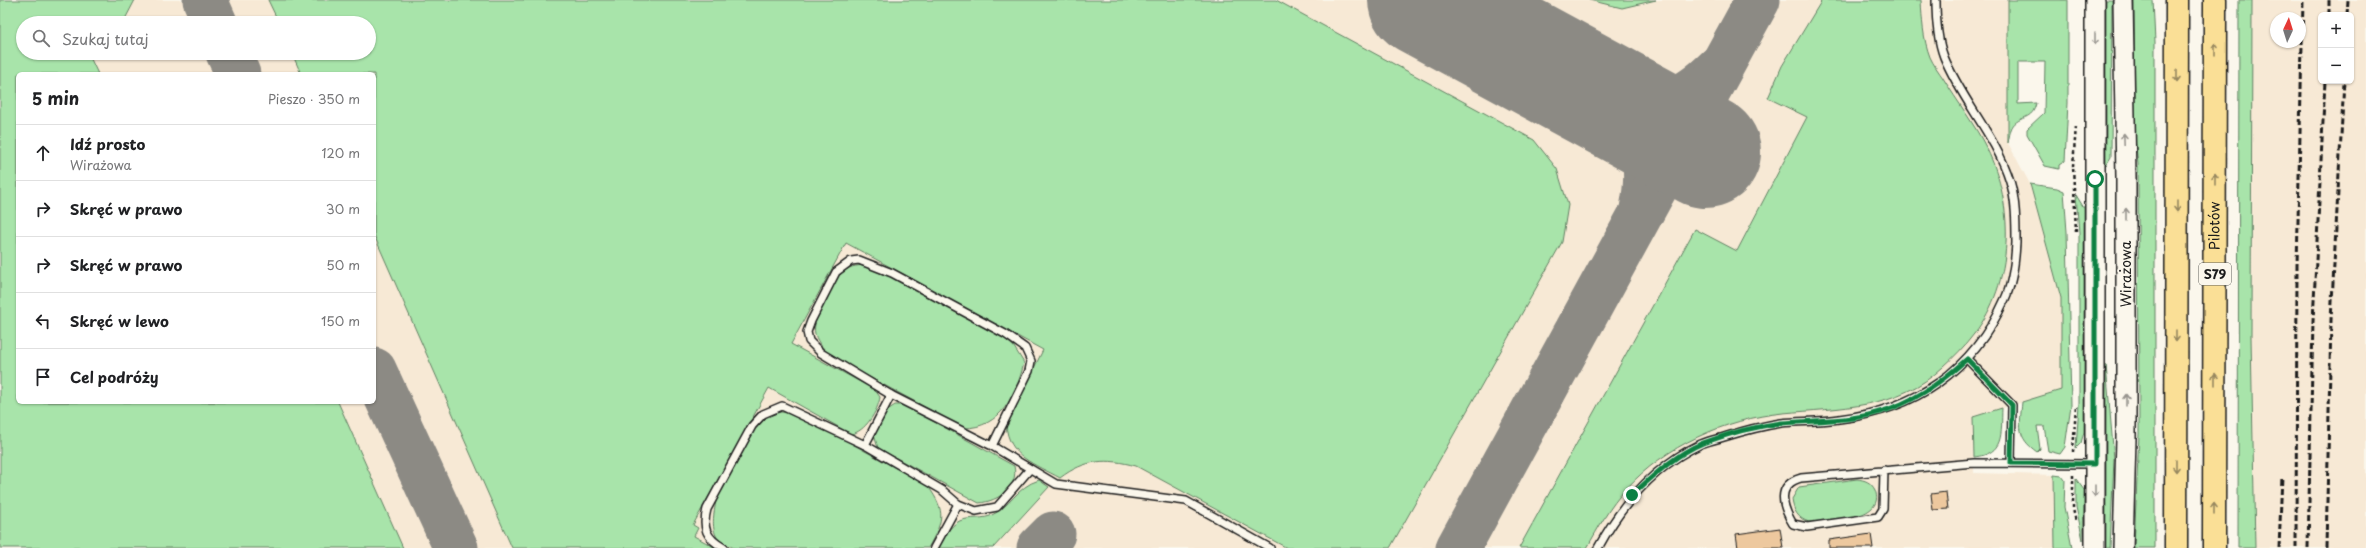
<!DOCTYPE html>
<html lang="pl">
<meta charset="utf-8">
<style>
:root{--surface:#fff;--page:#f6f6f6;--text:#202124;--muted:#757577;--line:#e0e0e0}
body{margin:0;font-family:"Playpen Sans",sans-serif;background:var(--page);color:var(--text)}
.controls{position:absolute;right:12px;top:12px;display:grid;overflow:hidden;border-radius:6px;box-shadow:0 1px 3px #0004}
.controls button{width:36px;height:36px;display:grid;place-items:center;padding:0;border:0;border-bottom:1px solid var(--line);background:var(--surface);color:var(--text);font:20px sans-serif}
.compass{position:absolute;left:2270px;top:12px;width:36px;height:36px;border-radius:50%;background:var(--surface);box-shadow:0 1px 3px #0004;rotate:4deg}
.stop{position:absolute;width:12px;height:12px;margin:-9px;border:3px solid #0b8043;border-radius:50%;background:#fff}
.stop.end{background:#0b8043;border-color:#fff;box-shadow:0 1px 4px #0008}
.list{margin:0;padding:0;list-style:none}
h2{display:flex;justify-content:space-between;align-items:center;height:52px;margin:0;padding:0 16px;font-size:17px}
h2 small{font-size:13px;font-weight:400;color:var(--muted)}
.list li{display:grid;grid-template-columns:26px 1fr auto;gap:12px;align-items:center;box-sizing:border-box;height:56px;padding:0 16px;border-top:1px solid var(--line)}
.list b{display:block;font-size:15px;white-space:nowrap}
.list p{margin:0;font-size:13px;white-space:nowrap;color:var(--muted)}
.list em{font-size:13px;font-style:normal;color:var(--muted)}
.icon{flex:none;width:22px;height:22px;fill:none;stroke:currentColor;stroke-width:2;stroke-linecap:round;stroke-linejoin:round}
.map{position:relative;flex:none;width:2366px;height:548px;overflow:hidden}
.search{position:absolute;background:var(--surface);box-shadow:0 1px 3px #0004;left:16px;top:16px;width:360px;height:44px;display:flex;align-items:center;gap:10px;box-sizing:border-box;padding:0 14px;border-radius:22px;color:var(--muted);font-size:15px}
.panel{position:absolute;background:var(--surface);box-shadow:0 1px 3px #0004;left:16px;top:72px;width:360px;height:332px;border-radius:6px}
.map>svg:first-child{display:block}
.built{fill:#f7e9d5;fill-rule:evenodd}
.green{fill:#a8e4aa;stroke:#628063}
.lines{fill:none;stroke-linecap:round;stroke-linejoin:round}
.taxiway{stroke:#8c8a84;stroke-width:45}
.runway{stroke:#8c8a84;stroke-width:112}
.building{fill:#edc89e;stroke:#1c1c1c}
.service-casing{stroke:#1c1c1c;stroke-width:10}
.secondary-casing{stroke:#1c1c1c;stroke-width:22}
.motorway-casing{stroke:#1c1c1c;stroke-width:25}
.path{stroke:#1c1c1c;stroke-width:2.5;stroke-dasharray:3 3;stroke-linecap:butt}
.service{stroke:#fbf7ec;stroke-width:7}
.secondary{stroke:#fbf7ec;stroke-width:19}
.motorway{stroke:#fadf96;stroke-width:22}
.rail{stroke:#1c1c1c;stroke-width:3;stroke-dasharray:6 3;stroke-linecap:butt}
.oneway{stroke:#97948e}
.oneway2{stroke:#96875f}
.route{stroke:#0b8043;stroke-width:5}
.labels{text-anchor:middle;stroke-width:3.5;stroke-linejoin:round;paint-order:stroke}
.shield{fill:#fbf7ec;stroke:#5f5e5a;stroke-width:1}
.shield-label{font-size:13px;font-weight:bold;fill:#1c1c1c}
.street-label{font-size:14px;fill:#1c1c1c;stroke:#fbf7ec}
</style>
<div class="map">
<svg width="2366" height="548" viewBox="0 0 2366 548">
<rect width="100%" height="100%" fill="#fbf7ec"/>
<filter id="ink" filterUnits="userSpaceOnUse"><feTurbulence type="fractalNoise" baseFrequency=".025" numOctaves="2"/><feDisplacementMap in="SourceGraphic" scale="8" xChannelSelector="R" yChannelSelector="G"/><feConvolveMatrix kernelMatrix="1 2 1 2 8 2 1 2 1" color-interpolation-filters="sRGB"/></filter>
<g filter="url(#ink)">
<!-- built -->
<g class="built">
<path d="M0 0H2008V143L2030 184 2061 298V391L1973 417 1974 473 2054 475 2055 548H0ZM23 23H369V53H23ZM18 74H374V402H18Z"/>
<path d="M2252 0H2366V548H2255L2251 337ZM2321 15H2351V81H2321ZM2276 18H2300V42H2276Z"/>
</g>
<!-- green -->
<g class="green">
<polygon points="0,0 135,0 123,23 23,23 23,53 92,53 89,55 98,74 18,74 18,402 338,402 403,548 0,548"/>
<path d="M268 0H1276L1534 140 1557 169 1568 205 1562 242 1390 548H1287L1136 466C1107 458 1085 459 1060 478 1035 464 1008 457 1006 424L1043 350 846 243 791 344 875 390 880 397C878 411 865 432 851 434L769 388 693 525 698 528 694 536 716 548H512L374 235V74H301L292 53H369V23H279Z"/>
<polygon points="1589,0 1656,0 1622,8"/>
<path d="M1822 0H1921C1922 19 1923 39 1930 57 1933 64 1939 72 1943 78 1957 101 1975 125 1987 149 2015 206 2014 282 1974 334 1965 346 1954 357 1943 367 1899 409 1839 408 1783 413 1725 419 1665 446 1626 489 1610 506 1598 528 1587 548H1519L1695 229 1737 251 1807 117 1768 98 1782 66Z"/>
<path d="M2008 0H2068V103L2065 161 2059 165V169L2045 166 2027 134V129L2044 113 2045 62H2018V104L2036 103C2033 121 2019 115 2012 127 2010 131 2009 138 2008 143Z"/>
<polygon points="2106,0 2112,0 2111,157 2106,165"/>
<polygon points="2134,0 2153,0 2155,42 2155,548 2134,548 2139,433 2138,164 2135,139"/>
<polygon points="2239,0 2252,0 2251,337 2255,548 2238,548"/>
<path d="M2030 184 2057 188 2064 191 2067 232 2071 405 2065 447 2060 454 2048 451 2044 426H2037L2040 449 2037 452C2016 437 2020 426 2022 402L2061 390V298Z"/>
<polygon points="2076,195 2084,208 2084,432 2081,443 2076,448 2079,404 2079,233"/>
<path d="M862 265 881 269 1000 334 1014 347 1024 363C1016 395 1001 428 964 428L832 357C825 350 818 344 815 334 811 318 833 275 849 268 853 266 858 266 862 265Z"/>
<polygon points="2106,365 2114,459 2110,548 2106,548"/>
<path d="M895 405H904L1014 466C1019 487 999 501 979 503L878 448 874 435 889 409Z"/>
<path d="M2002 408C2001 434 2005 454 1974 457L1973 417Z"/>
<path d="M781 412 800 415 928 486C947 513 943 521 928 548H734C730 546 722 543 719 540 710 530 714 513 716 501L756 427 769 415Z"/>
<polygon points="2054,475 2062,476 2065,480 2064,507 2072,548 2055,548"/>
<path d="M1857 479C1865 480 1871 482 1875 490 1887 520 1828 521 1809 522 1798 519 1793 510 1792 499L1799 487Z"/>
<polygon points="2076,479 2084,490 2083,540 2076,507"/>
<path d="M1039 480 1049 487 993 548H938C944 538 947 530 956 523 966 516 979 520 990 516 1011 507 1016 487 1039 480Z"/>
</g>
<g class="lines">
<!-- taxiway -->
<g class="taxiway">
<polyline points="205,0 215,23"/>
<polyline points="228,53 238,74"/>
<path d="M1642 209C1653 153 1640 141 1606 99 1661 105 1676 109 1718 68"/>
<polyline points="374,370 456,548"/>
<polyline points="1039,548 1053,534"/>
<polyline points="1458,548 1758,0"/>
</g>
<!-- runway -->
<polyline class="runway" points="1424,0 1705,152"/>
</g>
<!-- building -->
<g class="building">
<polygon points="1946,492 1948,509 1933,510 1931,494"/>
<polygon points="1780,528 1783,548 1738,548 1736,534"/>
<polygon points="1871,534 1873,548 1829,548 1829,540"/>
</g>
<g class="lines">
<defs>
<g id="service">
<polyline points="1967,359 2012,405 2011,463"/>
<polyline points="865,445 891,395"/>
<polyline points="992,446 1029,371 1031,361 1025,348 1005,334 892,273 859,260 851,261 836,272 811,321 807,332 809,341 821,353 891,395 992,446 1056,484 1186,501 1270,548"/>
<path d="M1884 470 1883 509 1878 517 1807 527 1793 524C1782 506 1776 485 1801 478L1974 463 2095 464"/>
<path d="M724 548C706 538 702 528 707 509L752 426 763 414 782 406 865 445 942 490 958 504 976 511 997 507 1030 469"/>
<polyline points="934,548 958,504"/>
<path d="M1598 548C1622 504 1654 466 1701 444 1708 441 1717 439 1724 437 1743 431 1762 426 1781 423 1800 421 1820 422 1839 419 1915 410 1973 371 2005 299 2013 282 2015 262 2016 243 2016 222 2016 201 2010 181 1996 136 1962 101 1944 57 1937 39 1936 19 1936 0"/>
</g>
<g id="secondary">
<polyline points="2095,0 2095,548"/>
<polyline points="2123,548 2126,439 2126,178 2123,0"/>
</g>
<g id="motorway">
<polyline points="2176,548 2177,0"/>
<path id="s1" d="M2214 548 2215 0"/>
</g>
</defs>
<!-- service casing -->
<use href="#service" class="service-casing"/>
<!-- secondary casing -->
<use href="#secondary" class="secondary-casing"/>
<!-- motorway casing -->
<use href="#motorway" class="motorway-casing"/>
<!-- path -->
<g class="path">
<polyline points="2076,232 2073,166 2076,126"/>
<polyline points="2073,452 2076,405"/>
<polyline points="2073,475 2073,509 2076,522"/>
</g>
<!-- service -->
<use href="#service" class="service"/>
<!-- secondary -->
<use href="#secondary" class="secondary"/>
<!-- motorway -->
<use href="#motorway" class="motorway"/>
<!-- rail -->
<g class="rail">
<polyline points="2329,15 2329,0"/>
<polyline points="2347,15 2348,0"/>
<polyline points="2279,548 2282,476"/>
<polyline points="2296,548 2297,266 2303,0"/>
<polyline points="2308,548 2313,321 2325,81"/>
<polyline points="2326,548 2331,320 2344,81"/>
</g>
</g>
<!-- one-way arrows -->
<defs><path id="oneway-shaft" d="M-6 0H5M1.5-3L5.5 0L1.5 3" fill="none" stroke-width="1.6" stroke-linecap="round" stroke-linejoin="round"/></defs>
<g class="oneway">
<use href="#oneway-shaft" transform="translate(2095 39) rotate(90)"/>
<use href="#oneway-shaft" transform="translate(2124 139) rotate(-92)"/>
<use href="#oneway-shaft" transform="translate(2126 214) rotate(-90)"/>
<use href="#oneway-shaft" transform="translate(2126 400) rotate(-90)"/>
<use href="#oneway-shaft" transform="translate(2095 491) rotate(90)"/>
</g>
<g class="oneway2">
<use href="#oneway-shaft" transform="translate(2215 49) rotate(-90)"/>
<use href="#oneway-shaft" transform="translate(2177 76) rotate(90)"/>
<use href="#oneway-shaft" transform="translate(2215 179) rotate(-90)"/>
<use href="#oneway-shaft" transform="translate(2177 206) rotate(90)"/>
<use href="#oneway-shaft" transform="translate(2176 336) rotate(90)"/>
<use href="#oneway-shaft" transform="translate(2215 379) rotate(-90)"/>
<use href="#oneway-shaft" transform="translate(2176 466) rotate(90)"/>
<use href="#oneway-shaft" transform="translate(2214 509) rotate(-90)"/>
</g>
</g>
<g class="lines" filter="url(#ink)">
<!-- route -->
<path class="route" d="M1632 495C1653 476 1676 454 1703 443 1727 434 1756 426 1782 423 1813 420 1846 422 1876 413 1912 404 1940 383 1967 359L2012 405 2011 463 2095 464V179"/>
</g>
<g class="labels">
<!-- shield labels -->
<rect class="shield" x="2199" y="263" width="32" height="22" rx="3"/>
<g class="shield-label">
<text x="2215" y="279">S79</text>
</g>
<!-- street labels -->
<g class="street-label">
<text dy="5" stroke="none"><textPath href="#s1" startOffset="322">Pilotów</textPath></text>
<text transform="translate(2126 274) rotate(-90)" y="5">Wirażowa</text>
</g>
</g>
</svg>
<div class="controls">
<button>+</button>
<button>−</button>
</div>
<svg class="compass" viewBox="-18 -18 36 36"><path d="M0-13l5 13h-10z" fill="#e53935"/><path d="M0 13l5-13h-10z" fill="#757577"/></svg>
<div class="stop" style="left:2095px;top:179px"></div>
<div class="stop end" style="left:1632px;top:495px"></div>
<div class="search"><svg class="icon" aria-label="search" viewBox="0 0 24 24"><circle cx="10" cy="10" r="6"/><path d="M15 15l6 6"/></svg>Szukaj tutaj</div>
<section class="panel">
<h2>5 min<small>Pieszo · 350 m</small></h2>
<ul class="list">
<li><svg class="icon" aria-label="ahead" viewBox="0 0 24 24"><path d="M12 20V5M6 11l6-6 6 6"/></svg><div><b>Idź prosto</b><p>Wirażowa</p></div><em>120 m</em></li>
<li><svg class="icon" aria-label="right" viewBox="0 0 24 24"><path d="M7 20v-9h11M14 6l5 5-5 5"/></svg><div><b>Skręć w prawo</b></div><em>30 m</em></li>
<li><svg class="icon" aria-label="right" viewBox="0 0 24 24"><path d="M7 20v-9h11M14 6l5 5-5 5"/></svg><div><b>Skręć w prawo</b></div><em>50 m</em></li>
<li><svg class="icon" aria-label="left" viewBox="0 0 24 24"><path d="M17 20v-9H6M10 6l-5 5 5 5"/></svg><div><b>Skręć w lewo</b></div><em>150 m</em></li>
<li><svg class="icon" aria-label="arrive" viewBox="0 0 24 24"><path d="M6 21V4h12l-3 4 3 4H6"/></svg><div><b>Cel podróży</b></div></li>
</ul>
</section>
</div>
